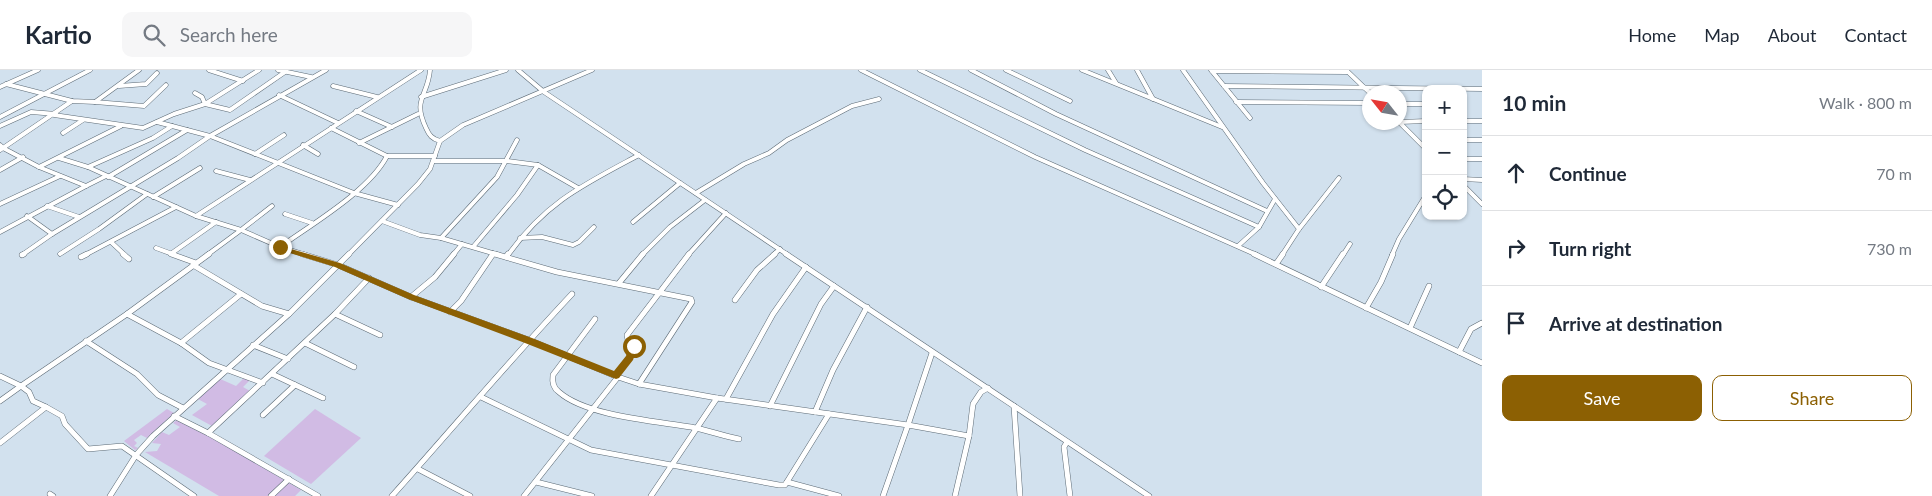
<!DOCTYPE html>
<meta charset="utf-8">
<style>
:root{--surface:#fff;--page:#f6f6f7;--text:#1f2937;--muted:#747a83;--line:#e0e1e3;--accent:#8c6003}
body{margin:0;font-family:Lato,sans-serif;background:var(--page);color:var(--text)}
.controls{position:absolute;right:15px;top:15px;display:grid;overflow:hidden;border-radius:10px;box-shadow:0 1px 4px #0004}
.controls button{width:45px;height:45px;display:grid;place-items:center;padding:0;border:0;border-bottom:1px solid var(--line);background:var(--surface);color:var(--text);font:25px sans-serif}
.compass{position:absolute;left:1362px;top:15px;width:45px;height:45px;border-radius:50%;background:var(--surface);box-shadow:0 1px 4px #0004;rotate:301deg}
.stop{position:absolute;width:15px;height:15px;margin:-11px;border:4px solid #8c6003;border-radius:50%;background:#fff}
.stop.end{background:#8c6003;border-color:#fff;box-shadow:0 1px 5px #0008}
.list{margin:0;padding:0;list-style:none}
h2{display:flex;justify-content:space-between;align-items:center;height:65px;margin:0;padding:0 20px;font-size:21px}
h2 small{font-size:16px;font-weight:400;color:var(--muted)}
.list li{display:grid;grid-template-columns:32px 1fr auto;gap:15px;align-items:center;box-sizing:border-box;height:75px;padding:0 20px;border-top:1px solid var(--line)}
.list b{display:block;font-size:19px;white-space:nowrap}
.list em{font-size:16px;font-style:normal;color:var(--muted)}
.actions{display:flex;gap:10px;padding:15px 20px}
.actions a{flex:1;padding:11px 0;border:1px solid var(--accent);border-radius:10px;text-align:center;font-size:18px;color:var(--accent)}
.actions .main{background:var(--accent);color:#fff}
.icon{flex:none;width:28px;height:28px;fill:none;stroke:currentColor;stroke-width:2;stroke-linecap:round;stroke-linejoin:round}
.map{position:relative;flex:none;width:1482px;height:426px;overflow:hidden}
header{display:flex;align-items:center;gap:30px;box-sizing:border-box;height:70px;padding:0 25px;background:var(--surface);border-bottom:1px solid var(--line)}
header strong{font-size:24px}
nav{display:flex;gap:28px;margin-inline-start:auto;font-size:18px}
.search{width:350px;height:45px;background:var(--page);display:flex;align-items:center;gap:12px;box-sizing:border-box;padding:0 18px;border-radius:10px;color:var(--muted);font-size:19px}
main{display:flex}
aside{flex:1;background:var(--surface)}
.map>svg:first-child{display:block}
.green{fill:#d1bbe4}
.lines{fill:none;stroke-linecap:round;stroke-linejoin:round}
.minor-far1-casing{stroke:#5c6a75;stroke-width:5}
.minor-casing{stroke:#5c6a75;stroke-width:6}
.minor-far1{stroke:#fff;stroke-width:4}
.minor{stroke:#fff;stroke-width:5}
.route{fill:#8c6003}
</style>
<header>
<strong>Kartio</strong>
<div class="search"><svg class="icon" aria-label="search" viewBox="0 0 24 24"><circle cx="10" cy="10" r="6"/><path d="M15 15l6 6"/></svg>Search here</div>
<nav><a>Home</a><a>Map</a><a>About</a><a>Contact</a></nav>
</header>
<main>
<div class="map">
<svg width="1482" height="426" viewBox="0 0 1482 426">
<rect width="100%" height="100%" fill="#d2e1ee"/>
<!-- green -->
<g class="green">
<polygon points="218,308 236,316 244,308 250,310 243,317 250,321 212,356 192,345 207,334 196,328"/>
<polygon points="167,339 174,343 147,368 141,365 134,370 137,373 134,376 138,378 135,380 124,371"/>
<polygon points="315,339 361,368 311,414 264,386"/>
<polygon points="179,348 301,420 295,426 219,426 145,382 157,381 161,374 152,373 162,362 169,365 180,357 173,353"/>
</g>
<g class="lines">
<defs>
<g id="minor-far1">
<polyline points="209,0 243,11"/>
<polyline points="278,0 311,7"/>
<path d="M430 0C428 26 412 29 426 58 429 65 432 69 440 71"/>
<polyline points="518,0 544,22 788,185"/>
<polyline points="861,0 1035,87 1257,185"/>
<polyline points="920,0 1085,80 1259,157"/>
<polyline points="971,0 1056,44 1267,141"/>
<polyline points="1006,0 1070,31"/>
<polyline points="1082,0 1222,57"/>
<polyline points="1108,0 1116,13"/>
<polyline points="1137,0 1153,29"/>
<polyline points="1183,0 1263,113 1299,159 1282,185"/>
<polyline points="1211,0 1250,48"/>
<polyline points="1346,0 1370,23"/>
<polyline points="1212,1 1347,2"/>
<polyline points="6,14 72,31 95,32 139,0"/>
<polyline points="119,16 146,14 157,3"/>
<polyline points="333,16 377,27"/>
<polyline points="1224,16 1482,19"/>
<polyline points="0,17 38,0"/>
<polyline points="195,23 202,27 205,34 230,40 285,2"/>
<polyline points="279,25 338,53"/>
<polyline points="421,27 506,0"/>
<polyline points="72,31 3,78 39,97 86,116 106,106"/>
<polyline points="95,32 144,36 166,15"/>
<polyline points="1236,32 1370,33"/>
<polyline points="1400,34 1426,34"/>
<polyline points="356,41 392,57"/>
<polyline points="54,45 143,58 174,44 205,34 259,0"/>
<polyline points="0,47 90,0"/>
<polyline points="1463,51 1482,51"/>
<polyline points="157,52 210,66 354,123 398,135"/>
<polyline points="1399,52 1426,79"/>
<polyline points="1400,52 1426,51"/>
<polyline points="0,56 31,42 56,44"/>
<polyline points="331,58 387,86 435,86"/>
<polyline points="63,63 83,50"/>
<polyline points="1463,70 1482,70"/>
<polyline points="359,73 418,44"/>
<polyline points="0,75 3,78 0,80"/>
<polyline points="303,75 318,84"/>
<polyline points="255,84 284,65"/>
<polyline points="59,88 88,97 196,146 241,160 272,136"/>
<polyline points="1463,89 1482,89"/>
<polyline points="434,91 507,91 538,95 578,118"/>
<polyline points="39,97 121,56"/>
<polyline points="88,97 153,68 172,56"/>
<polyline points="0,100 23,87"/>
<polyline points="216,101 250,110"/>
<polyline points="108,107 187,60"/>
<polyline points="1463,109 1482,110"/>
<polyline points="1463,115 1482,134"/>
<polyline points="696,123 744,94 769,83 787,70 852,36 879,29"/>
<polyline points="153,127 200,98"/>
<polyline points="0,134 60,106"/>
<polyline points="47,136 79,147"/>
<polyline points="285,144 312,153"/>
<polyline points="27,146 52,164"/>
<polyline points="196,146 421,0"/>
<polyline points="382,151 420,165 441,168 499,185"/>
<polyline points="633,152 680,113"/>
<polyline points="1299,159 1339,108"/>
<polyline points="0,162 86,116"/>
<polyline points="441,168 497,107 517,70"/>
<polyline points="520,168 542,167 573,175 579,172 594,157"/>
<polyline points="111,172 125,185"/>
<polyline points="1238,176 1259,157 1275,129"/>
<path d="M280 177C312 154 369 121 387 86"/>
<polyline points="473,177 517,125 538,95"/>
<polyline points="156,178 175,185"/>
<polyline points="172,183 216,152"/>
<polyline points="60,184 99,159 147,124"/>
<polyline points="22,185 52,164 178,88 210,66 326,0"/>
<polyline points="85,185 176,137"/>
<polyline points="207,185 241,160 280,177 306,185"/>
<polyline points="348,185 418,114 430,99 440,71 463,55 592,0"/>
<polyline points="453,185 462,174"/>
<polyline points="492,185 493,183"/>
<path d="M508 185C546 132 583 115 639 85"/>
<polyline points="642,185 670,157 705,130"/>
<polyline points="688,185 726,143"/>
<polyline points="773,185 780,179"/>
<polyline points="1343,185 1350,174"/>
<polyline points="1392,185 1399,169 1426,125"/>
</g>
<g id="minor">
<polyline points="123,184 129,189"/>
<polyline points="171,184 196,193"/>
<polyline points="302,184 338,195 411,227 529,270 618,307 639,314 717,328"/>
<polyline points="495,184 557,202 691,229 692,232 639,314"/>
<polyline points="786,184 1149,426"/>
<polyline points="1254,184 1482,293"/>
<polyline points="22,185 24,184"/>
<polyline points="81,187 87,184"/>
<polyline points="506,187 508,184"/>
<polyline points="1276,194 1283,184"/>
<polyline points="193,195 262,236 289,244"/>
<polyline points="619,213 643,184"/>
<polyline points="1321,217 1343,184"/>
<polyline points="411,227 435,207 454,184"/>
<polyline points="735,230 757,200 775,184"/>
<polyline points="1366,238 1381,212 1393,184"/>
<polyline points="450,242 461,231 493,184"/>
<polyline points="127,244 181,273 209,293 263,313"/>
<polyline points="335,244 380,265"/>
<path d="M595 249 553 305C552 312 553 318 559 322 586 346 655 351 691 357 707 360 723 366 739 369"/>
<polyline points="1410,258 1429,216"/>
<polyline points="86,271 137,304 158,325 183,338"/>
<polyline points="181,273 241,224"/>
<polyline points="305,273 354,297"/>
<polyline points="253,275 288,289"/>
<polyline points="1459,282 1471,259 1482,253"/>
<polyline points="272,304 323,328"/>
<polyline points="0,306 21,316 127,244 209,184"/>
<polyline points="616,306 629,288 634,276 628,270 627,265 689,184"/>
<polyline points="481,327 591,380 779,415 785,415 829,344"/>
<polyline points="726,329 773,244 806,197"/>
<polyline points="0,331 21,316 29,322 33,331 46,337 0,373"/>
<polyline points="770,336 821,234 834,216"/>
<polyline points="1014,336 1020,426"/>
<polyline points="46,337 62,346 65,354 88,379 122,376 194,426"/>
<polyline points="815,342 833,300 867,237"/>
<polyline points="263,345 295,315"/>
<polyline points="174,346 208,363 318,426"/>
<polyline points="208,363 335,244 369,208"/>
<polyline points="1067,372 1064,377 1070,426"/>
<polyline points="418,399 470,426"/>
<polyline points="536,412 592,426"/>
<polyline points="787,412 839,426"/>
<polyline points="50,424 53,426"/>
<polyline points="110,426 136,385 153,366 289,244 349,184"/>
<polyline points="271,426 289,409"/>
<path d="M392 426C452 359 510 290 572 224"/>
<polyline points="524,426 618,307"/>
<polyline points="651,426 717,328 908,355 932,283"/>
<polyline points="883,426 908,355 969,366"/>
<polyline points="955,426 969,366 973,334 981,322 988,318"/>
</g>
</defs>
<!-- minor-far1 casing -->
<use href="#minor-far1" class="minor-far1-casing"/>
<!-- minor casing -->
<use href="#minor" class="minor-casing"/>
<!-- minor-far1 -->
<use href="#minor-far1" class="minor-far1"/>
<!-- minor -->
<use href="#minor" class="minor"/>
</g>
<!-- route -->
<polygon class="route" points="277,175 340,193 414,225 532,268 614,301 626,286 631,274 637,274 638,276 633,290 619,308 616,309 525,273 408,229 335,197 277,179"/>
</svg>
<div class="controls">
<button>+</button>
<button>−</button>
<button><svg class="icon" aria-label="locate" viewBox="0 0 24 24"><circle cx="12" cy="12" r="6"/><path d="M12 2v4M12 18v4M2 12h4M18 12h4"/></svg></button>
</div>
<svg class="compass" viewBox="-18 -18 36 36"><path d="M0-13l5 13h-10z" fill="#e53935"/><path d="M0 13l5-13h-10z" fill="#747a83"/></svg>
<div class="stop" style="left:634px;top:276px"></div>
<div class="stop end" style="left:280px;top:177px"></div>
</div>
<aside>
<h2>10 min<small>Walk · 800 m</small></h2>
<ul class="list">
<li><svg class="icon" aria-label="ahead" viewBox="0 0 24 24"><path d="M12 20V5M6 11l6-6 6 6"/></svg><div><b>Continue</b></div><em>70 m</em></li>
<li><svg class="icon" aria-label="right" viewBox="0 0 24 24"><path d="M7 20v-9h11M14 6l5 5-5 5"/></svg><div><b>Turn right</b></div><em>730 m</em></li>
<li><svg class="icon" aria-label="arrive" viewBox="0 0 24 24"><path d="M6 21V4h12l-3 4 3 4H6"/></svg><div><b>Arrive at destination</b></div></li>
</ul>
<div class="actions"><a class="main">Save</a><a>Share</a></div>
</aside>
</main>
